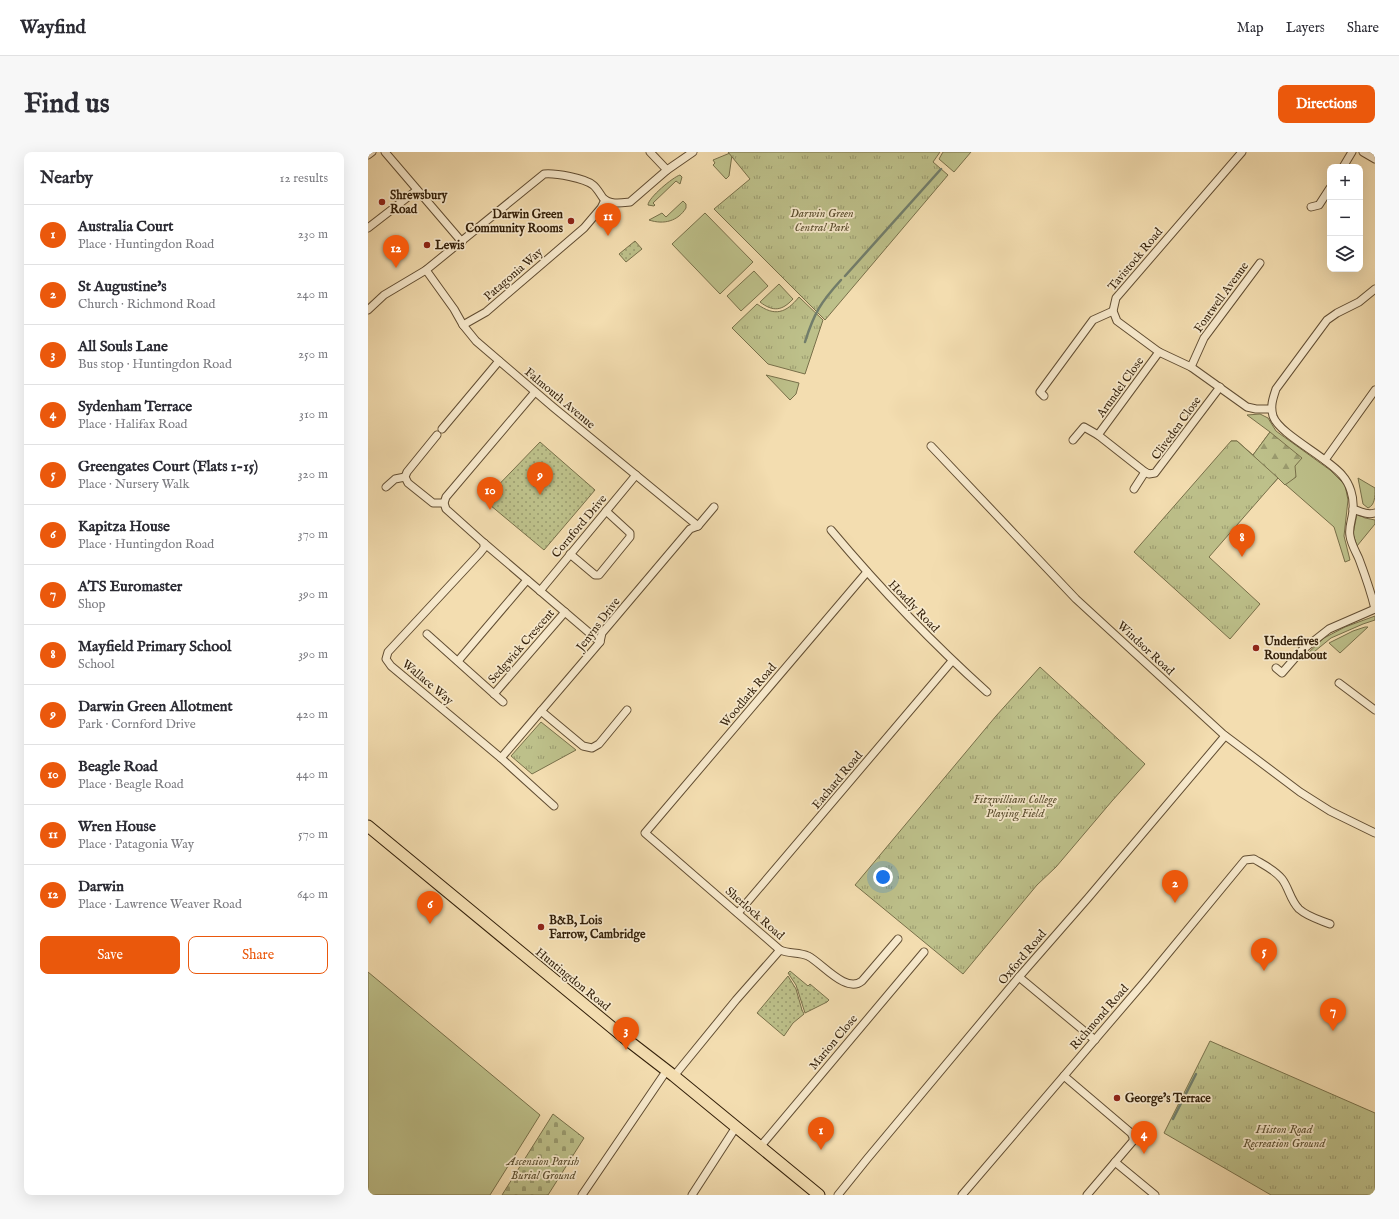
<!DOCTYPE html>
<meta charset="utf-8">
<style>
:root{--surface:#fff;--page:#f7f7f7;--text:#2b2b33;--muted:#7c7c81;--line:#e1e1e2;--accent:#ea580c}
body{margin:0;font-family:"IM FELL English",serif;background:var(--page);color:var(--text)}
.controls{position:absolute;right:12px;top:12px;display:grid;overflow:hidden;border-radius:8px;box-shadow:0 4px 16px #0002}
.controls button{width:36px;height:36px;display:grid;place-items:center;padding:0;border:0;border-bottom:1px solid var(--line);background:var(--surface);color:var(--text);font:20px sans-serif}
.you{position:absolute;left:515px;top:725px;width:14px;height:14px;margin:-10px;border:3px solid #fff;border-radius:50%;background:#1a73e8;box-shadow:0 0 0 6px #1a73e833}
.badge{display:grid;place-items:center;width:26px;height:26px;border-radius:50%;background:var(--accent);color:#fff;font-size:13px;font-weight:700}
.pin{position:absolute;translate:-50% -33px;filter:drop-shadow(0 1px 2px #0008)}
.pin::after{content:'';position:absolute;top:21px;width:14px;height:12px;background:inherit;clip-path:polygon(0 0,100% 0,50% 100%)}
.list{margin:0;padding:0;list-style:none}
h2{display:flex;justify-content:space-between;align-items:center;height:52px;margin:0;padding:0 16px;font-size:17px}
h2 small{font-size:13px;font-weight:400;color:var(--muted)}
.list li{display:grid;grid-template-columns:26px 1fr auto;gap:12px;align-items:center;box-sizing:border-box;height:60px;padding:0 16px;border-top:1px solid var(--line)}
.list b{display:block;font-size:15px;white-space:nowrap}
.list p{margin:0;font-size:13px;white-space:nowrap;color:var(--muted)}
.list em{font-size:13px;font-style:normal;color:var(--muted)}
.actions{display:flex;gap:8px;padding:12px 16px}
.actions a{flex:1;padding:9px 0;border:1px solid var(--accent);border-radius:8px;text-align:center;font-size:14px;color:var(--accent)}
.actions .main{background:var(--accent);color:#fff}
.icon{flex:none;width:22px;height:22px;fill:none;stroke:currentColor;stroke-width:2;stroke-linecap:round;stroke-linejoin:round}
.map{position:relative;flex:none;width:1007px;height:1043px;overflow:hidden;border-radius:8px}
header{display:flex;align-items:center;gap:24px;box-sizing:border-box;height:56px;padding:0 20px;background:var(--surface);border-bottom:1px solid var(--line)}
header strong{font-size:19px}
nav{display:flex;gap:22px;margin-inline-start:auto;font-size:14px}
.intro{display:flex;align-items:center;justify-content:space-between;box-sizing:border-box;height:96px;padding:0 24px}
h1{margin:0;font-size:28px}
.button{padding:10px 18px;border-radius:8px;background:var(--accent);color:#fff;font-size:14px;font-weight:700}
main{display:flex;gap:24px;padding:0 24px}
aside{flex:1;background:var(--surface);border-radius:8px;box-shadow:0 4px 16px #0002}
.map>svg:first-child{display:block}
.grass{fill:#bdc08a;stroke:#78704a}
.forest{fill:url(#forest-firs);stroke:#78704a}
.cemetery{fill:url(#cemetery-stones);stroke:#78704a}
.park{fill:url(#park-tufts);stroke:#78704a}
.garden{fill:url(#garden-dots);stroke:#78704a}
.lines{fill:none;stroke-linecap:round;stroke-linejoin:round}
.stream{stroke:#717d6b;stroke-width:2.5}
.street-casing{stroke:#624e33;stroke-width:9}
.primary-casing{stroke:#321f09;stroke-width:13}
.street{stroke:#f7e9cc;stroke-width:7}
.primary{stroke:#f3ddb0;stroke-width:11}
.poi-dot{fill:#8f2418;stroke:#f7e9cc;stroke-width:1.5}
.labels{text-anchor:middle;stroke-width:3.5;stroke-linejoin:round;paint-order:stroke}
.poi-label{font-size:12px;font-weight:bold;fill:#321f09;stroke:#f7e9cc;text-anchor:start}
.park-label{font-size:12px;font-style:italic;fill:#5c4f30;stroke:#f7e9cc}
.street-label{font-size:12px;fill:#321f09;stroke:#f7e9cc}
</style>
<header>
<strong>Wayfind</strong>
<nav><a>Map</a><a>Layers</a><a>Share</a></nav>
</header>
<div class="intro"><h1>Find us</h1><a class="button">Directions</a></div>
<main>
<aside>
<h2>Nearby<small>12 results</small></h2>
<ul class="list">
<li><span class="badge">1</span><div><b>Australia Court</b><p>Place · Huntingdon Road</p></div><em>230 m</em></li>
<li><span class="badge">2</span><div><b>St Augustine's</b><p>Church · Richmond Road</p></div><em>240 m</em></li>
<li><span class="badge">3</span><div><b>All Souls Lane</b><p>Bus stop · Huntingdon Road</p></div><em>250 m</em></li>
<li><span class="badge">4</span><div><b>Sydenham Terrace</b><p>Place · Halifax Road</p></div><em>310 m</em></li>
<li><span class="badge">5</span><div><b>Greengates Court (Flats 1-15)</b><p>Place · Nursery Walk</p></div><em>320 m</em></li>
<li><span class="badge">6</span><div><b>Kapitza House</b><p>Place · Huntingdon Road</p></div><em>370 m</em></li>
<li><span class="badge">7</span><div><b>ATS Euromaster</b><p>Shop</p></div><em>390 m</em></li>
<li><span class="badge">8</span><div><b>Mayfield Primary School</b><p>School</p></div><em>390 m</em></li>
<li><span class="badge">9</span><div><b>Darwin Green Allotment</b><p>Park · Cornford Drive</p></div><em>420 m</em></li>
<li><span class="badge">10</span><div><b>Beagle Road</b><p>Place · Beagle Road</p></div><em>440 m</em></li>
<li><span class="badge">11</span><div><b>Wren House</b><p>Place · Patagonia Way</p></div><em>570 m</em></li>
<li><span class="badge">12</span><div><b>Darwin</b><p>Place · Lawrence Weaver Road</p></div><em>640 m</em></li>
</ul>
<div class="actions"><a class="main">Save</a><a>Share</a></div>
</aside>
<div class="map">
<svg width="1007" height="1043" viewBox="0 0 1007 1043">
<defs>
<pattern id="forest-firs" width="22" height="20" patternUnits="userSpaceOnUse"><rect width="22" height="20" fill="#bdc08a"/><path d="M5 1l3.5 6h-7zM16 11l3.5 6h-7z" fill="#9a9b6f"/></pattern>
<pattern id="cemetery-stones" width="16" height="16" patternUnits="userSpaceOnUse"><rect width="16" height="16" fill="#bdc08a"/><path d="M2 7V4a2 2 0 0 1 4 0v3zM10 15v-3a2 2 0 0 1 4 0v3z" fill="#9a9b6f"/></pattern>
<pattern id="park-tufts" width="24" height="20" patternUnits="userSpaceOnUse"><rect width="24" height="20" fill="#bdc08a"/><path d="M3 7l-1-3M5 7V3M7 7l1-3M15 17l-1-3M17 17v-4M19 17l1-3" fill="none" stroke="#9a9b6f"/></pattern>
<pattern id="garden-dots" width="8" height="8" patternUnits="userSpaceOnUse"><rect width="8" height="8" fill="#bdc08a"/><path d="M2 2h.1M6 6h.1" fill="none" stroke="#9a9b6f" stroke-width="1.8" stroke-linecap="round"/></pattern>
</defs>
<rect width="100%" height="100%" fill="#f3ddb0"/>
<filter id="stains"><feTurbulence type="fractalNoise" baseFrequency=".005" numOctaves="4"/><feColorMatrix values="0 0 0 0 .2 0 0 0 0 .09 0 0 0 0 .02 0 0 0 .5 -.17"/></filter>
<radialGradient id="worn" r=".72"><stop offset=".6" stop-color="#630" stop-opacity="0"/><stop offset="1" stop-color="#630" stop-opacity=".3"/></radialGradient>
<!-- grass -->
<g class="grass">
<polygon points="575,0 603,0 586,20 571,7"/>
<polygon points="362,1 364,3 361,24 358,27 345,13 347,11 345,8"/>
<path d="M312 23 314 25 312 32 308 29 285 51 287 53 286 54 280 53C280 46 305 25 312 23Z"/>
<path d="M315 49 318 52V56C310 69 296 73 281 68L294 61 298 65Z"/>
<polygon points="337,61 385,110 352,142 304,92"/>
<polygon points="386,119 400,134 373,159 359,144"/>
<polygon points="398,223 431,231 428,242 422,248"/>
<polygon points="892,262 900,266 908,279 962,318 977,333 980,348 976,384 982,408 977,410 966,375 910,326 885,303 902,280 879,263"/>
<path d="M990 326 1007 336C1007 345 1007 353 1000 356L995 352Z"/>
<polygon points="989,362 997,366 1007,368 1007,372 989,394 985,382"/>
<polygon points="1007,464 1007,468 995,472 963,486 941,504 939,502 956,486 977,475"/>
<polygon points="997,475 1000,475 972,501 961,491 985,479"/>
<polygon points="0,820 172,963 122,1043 0,1043"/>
</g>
<!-- forest -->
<polygon class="forest" points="902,280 934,306 927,314 928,325 917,333 910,326 903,334 863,289 869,289 885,303"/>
<!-- cemetery -->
<polygon class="cemetery" points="185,962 216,986 180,1043 134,1043"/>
<!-- park -->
<g class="park">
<polygon points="360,0 572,0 565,10 580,23 457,168 346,57 382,27"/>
<path d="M411 132 425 147C414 159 405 160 392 150Z"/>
<path d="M431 145 455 168 437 222 400 212 364 176 389 152C407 165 418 161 431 145Z"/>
<polygon points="863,289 869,289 910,326 841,405 892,452 862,487 766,400"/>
<polygon points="672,515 777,612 744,649 688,715 669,733 595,822 487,733 628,564"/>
<polygon points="173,570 208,598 164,622 143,604"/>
<polygon points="842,889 1007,961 1007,1043 903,1043 796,981"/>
</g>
<!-- garden -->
<g class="garden">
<polygon points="267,89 274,97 258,110 251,102"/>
<polygon points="172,290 227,338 176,398 116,348"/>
<polygon points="422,819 440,834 442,832 461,848 459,850 437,861 428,833 420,821"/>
<polygon points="420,824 428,837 434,858 436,862 425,871 416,884 389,861"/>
</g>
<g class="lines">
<!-- stream -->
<g class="stream">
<polyline points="477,124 573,17"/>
<path d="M437 190C446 161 453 150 473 128"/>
<polyline points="805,967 828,922"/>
</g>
<defs>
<g id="street">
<polyline points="17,0 94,90"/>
<polyline points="282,0 299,18"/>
<polyline points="874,0 748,146 745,159 749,169 791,200 823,215 879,255 888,257 903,257"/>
<polyline points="995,0 1007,7"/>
<polyline points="0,3 4,0"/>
<polyline points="975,15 984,0"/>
<polyline points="943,55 951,53 962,36"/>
<polyline points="0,76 49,38"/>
<polyline points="58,118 86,157 95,173 108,189 185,255 330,374"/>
<path d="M0 158 16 143 58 118 176 22C188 21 216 26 225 33 229 36 232 42 235 46 242 53 253 51 262 50L299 18 325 0"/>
<polyline points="95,173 118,160 216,76 233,56 237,48"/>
<polyline points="823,215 836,186 892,111"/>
<polyline points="167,240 78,345 76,351 78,357 116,391 232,490"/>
<polyline points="676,244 672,240 725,168 745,159"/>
<polyline points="74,277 131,209"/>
<polyline points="69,283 39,320 37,325 40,331 65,351 76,351"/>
<polyline points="730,283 791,200"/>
<polyline points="705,288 716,275 730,283 777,320 781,322 787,321 852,235"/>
<polyline points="563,294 708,447 855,582 932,640 962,659 1007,681"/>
<polyline points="957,308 1007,238"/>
<polyline points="18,335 27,327 37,325"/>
<polyline points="766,337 777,320"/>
<path d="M985 357C993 360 999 363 1007 361"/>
<path d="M463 378C511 435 563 490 619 540"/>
<polyline points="116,391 116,396 112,401 20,500 18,507 23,514 133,606 186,654"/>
<polyline points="202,402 227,423 231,423 262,385 262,381 238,359"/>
<polyline points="172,439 268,323"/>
<path d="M1007 457C1003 440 997 423 991 407 988 400 983 392 982 384 980 375 985 366 985 357 986 345 982 332 974 323 959 305 911 282 905 264 902 254 905 246 908 237L959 168 969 161 991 150 1007 137"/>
<polyline points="59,482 135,550"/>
<polyline points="90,509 159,428"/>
<polyline points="908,516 914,521 933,499 961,477 1007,457"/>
<polyline points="971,531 1007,558"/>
<polyline points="126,542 197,460"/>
<polyline points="173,559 215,594 224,596 231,592 259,558"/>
<polyline points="133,606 232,490 234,481 322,377 330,374 346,355"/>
<polyline points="370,761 584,509"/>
<path d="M412 798C421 802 431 800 440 804 454 811 478 842 494 829L530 787"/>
<polyline points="651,825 727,888"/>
<polyline points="306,924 368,848 412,798 277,681 499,420"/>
<polyline points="696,924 763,981 765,985 765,989 719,1043"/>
<polyline points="392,995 556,800"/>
<polyline points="747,1010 787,1043"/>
<polyline points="214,1043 299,918"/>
<polyline points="324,1043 368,975"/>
<polyline points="470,1043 499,1007 651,825 720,746 857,584"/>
<path d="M594 1043 778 828 877 708 886 707C896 713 907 718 914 727 921 736 922 748 931 757 940 765 952 768 962 772"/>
</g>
<polyline id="primary" points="0,674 258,887 306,924 451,1043"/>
</defs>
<!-- street casing -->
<use href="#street" class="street-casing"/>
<!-- primary casing -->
<use href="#primary" class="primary-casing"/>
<!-- street -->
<use href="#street" class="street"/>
<!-- primary -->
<use href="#primary" class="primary"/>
</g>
<!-- markers -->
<g class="poi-dot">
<circle cx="14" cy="50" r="4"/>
<circle cx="203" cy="69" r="4"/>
<circle cx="59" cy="93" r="4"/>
<circle cx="888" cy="496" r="4"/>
<circle cx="173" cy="775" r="4"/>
<circle cx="749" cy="946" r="4"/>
</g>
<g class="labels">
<!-- poi labels -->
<g class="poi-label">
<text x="22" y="47">Shrewsbury<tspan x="22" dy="14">Road</tspan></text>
<text x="195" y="66" text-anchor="end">Darwin Green<tspan x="195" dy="14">Community Rooms</tspan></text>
<text x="67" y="97">Lewis</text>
<text x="896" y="493">Underfives<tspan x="896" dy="14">Roundabout</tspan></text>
<text x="181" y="772">B&amp;B, Lois<tspan x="181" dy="14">Farrow, Cambridge</tspan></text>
<text x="757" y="950">George's Terrace</text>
</g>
<!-- park labels -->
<g class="park-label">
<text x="454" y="65">Darwin Green<tspan x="454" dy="14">Central Park</tspan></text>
<text x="647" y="651">Fitzwilliam College<tspan x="647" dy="14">Playing Field</tspan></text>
<text x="916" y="981">Histon Road<tspan x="916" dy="14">Recreation Ground</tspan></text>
<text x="175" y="1013">Ascension Parish<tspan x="175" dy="14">Burial Ground</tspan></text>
</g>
<!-- street labels -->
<g class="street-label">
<text transform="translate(767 107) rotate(-50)" y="4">Tavistock Road</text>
<text transform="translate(145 122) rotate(-41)" y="4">Patagonia Way</text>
<text transform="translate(853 145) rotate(-54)" y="4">Fontwell Avenue</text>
<text transform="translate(752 235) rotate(-54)" y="4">Arundel Close</text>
<text transform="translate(192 246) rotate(40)" y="4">Falmouth Avenue</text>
<text transform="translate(808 276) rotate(-54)" y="4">Cliveden Close</text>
<text transform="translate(211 374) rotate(-50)" y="4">Cornford Drive</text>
<text transform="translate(546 454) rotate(46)" y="4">Hoadly Road</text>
<text transform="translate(230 472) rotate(-53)" y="4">Jenyns Drive</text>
<text transform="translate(153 494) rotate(-49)" y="4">Sedgwick Crescent</text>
<text transform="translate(778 496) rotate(43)" y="4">Windsor Road</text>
<text transform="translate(60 530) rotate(40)" y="4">Wallace Way</text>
<text transform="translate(380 543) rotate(-50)" y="4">Woodlark Road</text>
<text transform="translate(469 628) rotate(-50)" y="4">Eachard Road</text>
<text transform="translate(387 761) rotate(41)" y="4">Sherlock Road</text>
<text transform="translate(654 805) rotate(-50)" y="4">Oxford Road</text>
<text transform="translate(205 827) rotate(39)" y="4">Huntingdon Road</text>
<text transform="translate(731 865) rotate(-49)" y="4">Richmond Road</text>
<text transform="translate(465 890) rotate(-50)" y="4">Marion Close</text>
</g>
</g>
<rect width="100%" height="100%" filter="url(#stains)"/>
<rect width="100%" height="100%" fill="url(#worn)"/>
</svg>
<div class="controls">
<button>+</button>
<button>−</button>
<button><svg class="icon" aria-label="layers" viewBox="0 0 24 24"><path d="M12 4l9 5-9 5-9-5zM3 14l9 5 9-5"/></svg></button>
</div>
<div class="you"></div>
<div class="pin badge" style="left:453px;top:998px">1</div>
<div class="pin badge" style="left:807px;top:751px">2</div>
<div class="pin badge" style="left:258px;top:898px">3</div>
<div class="pin badge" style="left:776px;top:1002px">4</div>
<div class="pin badge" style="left:896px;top:819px">5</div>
<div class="pin badge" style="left:62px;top:772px">6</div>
<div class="pin badge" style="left:965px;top:879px">7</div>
<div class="pin badge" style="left:874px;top:405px">8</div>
<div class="pin badge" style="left:172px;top:343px">9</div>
<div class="pin badge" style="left:122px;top:358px">10</div>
<div class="pin badge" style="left:240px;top:84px">11</div>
<div class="pin badge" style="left:28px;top:116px">12</div>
</div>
</main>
